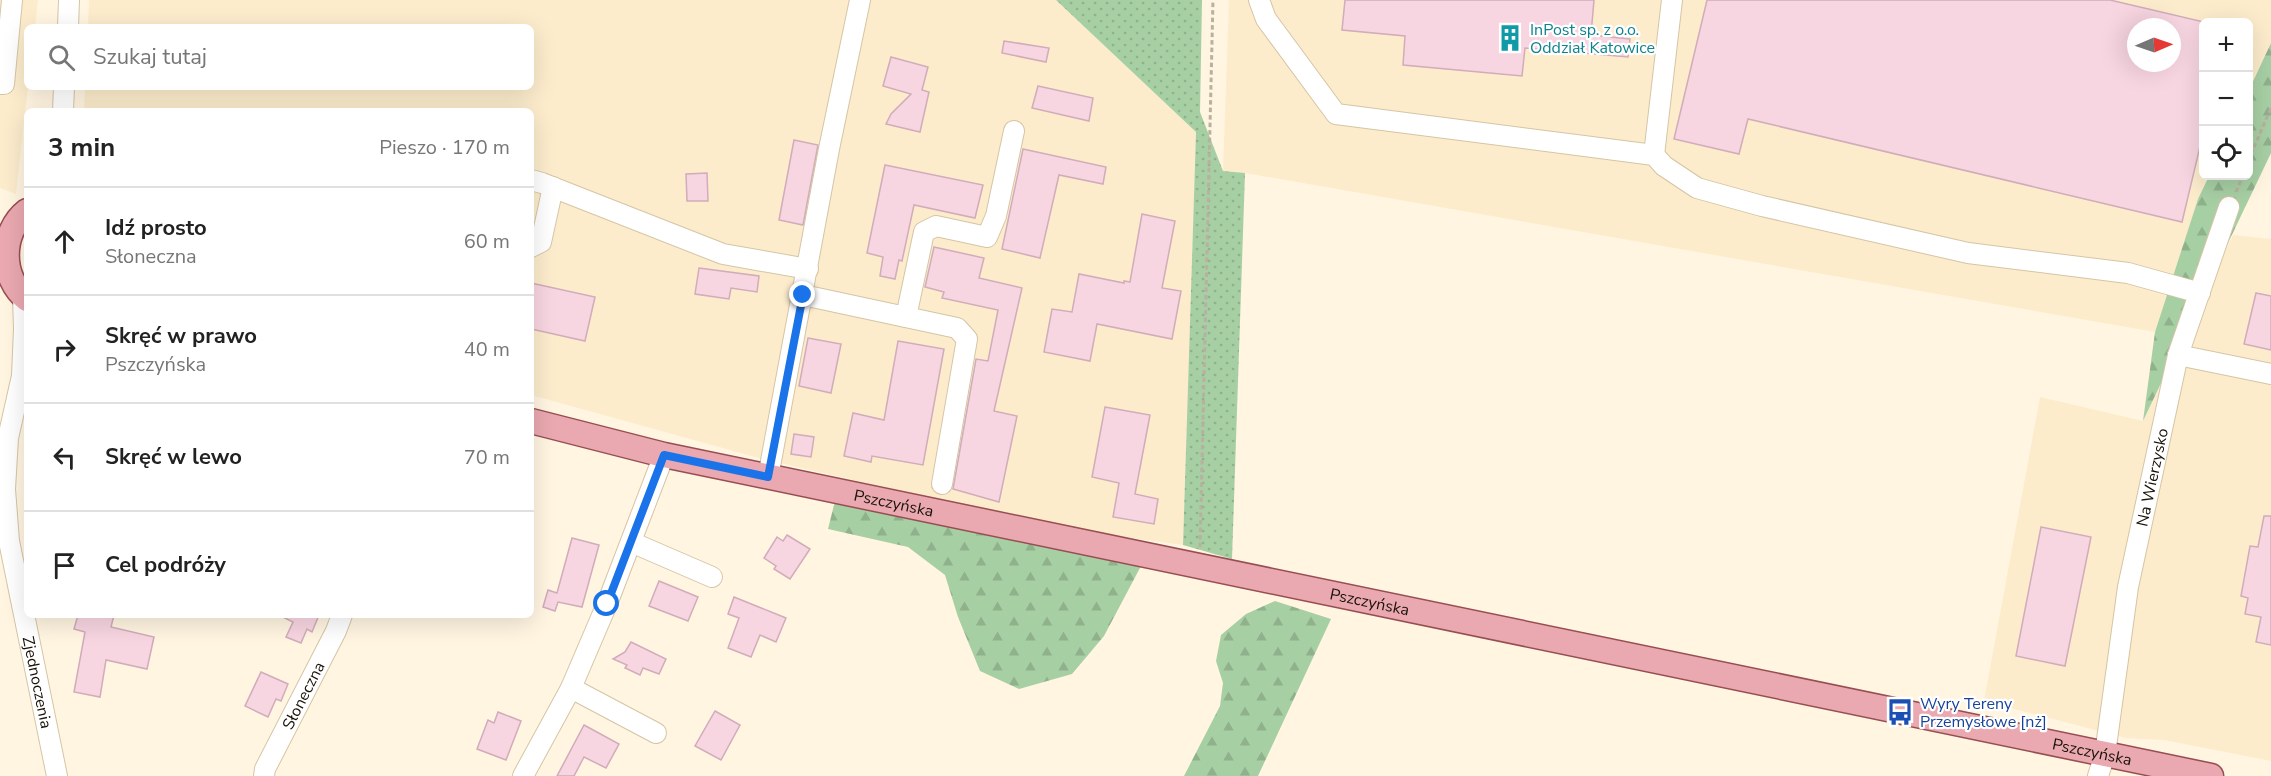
<!DOCTYPE html>
<html lang="pl">
<meta charset="utf-8">
<style>
:root{--surface:#fff;--page:#f6f6f6;--text:#222;--muted:#767676;--line:#e0e0e0}
body{margin:0;font-family:"Nunito Sans",sans-serif;background:var(--page);color:var(--text)}
.controls{position:absolute;right:18px;top:18px;display:grid;overflow:hidden;border-radius:9px;box-shadow:0 6px 24px #0002}
.controls button{width:54px;height:54px;display:grid;place-items:center;padding:0;border:0;border-bottom:2px solid var(--line);background:var(--surface);color:var(--text);font:30px sans-serif}
.compass{position:absolute;left:2127px;top:18px;width:54px;height:54px;border-radius:50%;background:var(--surface);box-shadow:0 6px 24px #0002;rotate:88deg}
.stop{position:absolute;width:18px;height:18px;margin:-14px;border:4px solid #1a73e8;border-radius:50%;background:#fff}
.stop.end{background:#1a73e8;border-color:#fff;box-shadow:0 2px 6px #0008}
.list{margin:0;padding:0;list-style:none}
h2{display:flex;justify-content:space-between;align-items:center;height:78px;margin:0;padding:0 24px;font-size:26px}
h2 small{font-size:20px;font-weight:400;color:var(--muted)}
.list li{display:grid;grid-template-columns:39px 1fr auto;gap:18px;align-items:center;box-sizing:border-box;height:108px;padding:0 24px;border-top:2px solid var(--line)}
.list b{display:block;font-size:22px;white-space:nowrap}
.list p{margin:0;font-size:20px;white-space:nowrap;color:var(--muted)}
.list em{font-size:20px;font-style:normal;color:var(--muted)}
.icon{flex:none;width:33px;height:33px;fill:none;stroke:currentColor;stroke-width:2;stroke-linecap:round;stroke-linejoin:round}
.map{position:relative;flex:none;width:2271px;height:776px;overflow:hidden}
.search{position:absolute;background:var(--surface);box-shadow:0 6px 24px #0002;left:24px;top:24px;width:510px;height:66px;display:flex;align-items:center;gap:15px;box-sizing:border-box;padding:0 21px;border-radius:9px;color:var(--muted);font-size:22px}
.panel{position:absolute;background:var(--surface);box-shadow:0 6px 24px #0002;left:24px;top:108px;width:510px;height:510px;border-radius:9px}
.map>svg:first-child{display:block}
.built{fill:#fceccc;fill-rule:evenodd}
.grass{fill:url(#grass-dots)}
.forest{fill:url(#forest-firs)}
.building{fill:#f7d5e1;stroke:#d1acba;stroke-width:1.5;fill-rule:evenodd}
.lines{fill:none;stroke-linecap:round;stroke-linejoin:round}
.minor-casing{stroke:#d5c5a5;stroke-width:22}
.major-casing{stroke:#974e52;stroke-width:27}
.path{stroke:#b9b09f;stroke-width:3;stroke-dasharray:4.5 3;stroke-linecap:butt}
.minor{stroke:#fff;stroke-width:20}
.major{stroke:#eaa8b0;stroke-width:24}
.route{stroke:#1a73e8;stroke-width:8}
.labels{text-anchor:middle;stroke-width:4.5;stroke-linejoin:round;paint-order:stroke}
.culture-label{font-size:16px;fill:#0d838f;stroke:#fff;text-anchor:start}
.street-label{font-size:16px;fill:#181207;stroke:#fff}
.transit-label{font-size:16px;fill:#164399;stroke:#fff;text-anchor:start}
</style>
<div class="map">
<svg width="2271" height="776" viewBox="0 0 2271 776">
<defs>
<pattern id="grass-dots" width="8" height="8" patternUnits="userSpaceOnUse" patternTransform="scale(1.5)"><rect width="8" height="8" fill="#a7cfa4"/><path d="M2 2h.1M6 6h.1" fill="none" stroke="#8fb18c" stroke-width="1.8" stroke-linecap="round"/></pattern>
<pattern id="forest-firs" width="22" height="20" patternUnits="userSpaceOnUse" patternTransform="scale(1.5)"><rect width="22" height="20" fill="#a7cfa4"/><path d="M5 1l3.5 6h-7zM16 11l3.5 6h-7z" fill="#8fb18c"/></pattern>
</defs>
<rect width="100%" height="100%" fill="#fff5e1"/>
<!-- built -->
<g class="built">
<polygon points="0,0 38,0 35,27 27,27 28,87 16,194 0,188"/>
<polygon points="89,0 1056,0 1196,132 1183,545 1058,528 759,458 531,395 531,111 84,111 85,87 531,87 531,27 88,27"/>
<path d="M1229 0H2271V43L2249 90 2248 22H2204V176H2209L2198 199 2155 332 1245 173 1223 171ZM2136 27H2172V63H2136Z"/>
<polygon points="2233,235 2271,239 2271,761 2164,740 2126,738 1984,701 2040,397 2143,421"/>
</g>
<!-- grass -->
<polygon class="grass" points="1056,0 1202,0 1200,112 1223,171 1245,173 1232,559 1183,545 1196,132"/>
<!-- forest -->
<g class="forest">
<polygon points="2271,43 2271,153 2143,421 2155,332 2198,199 2209,176 2248,176 2249,90"/>
<polygon points="835,501 1141,566 1104,636 1072,674 1019,689 980,671 958,617 945,575 908,547 828,529"/>
<polygon points="1275,601 1331,619 1258,776 1184,776 1220,706 1223,683 1216,661 1221,635 1246,614"/>
</g>
<!-- building -->
<g class="building">
<polygon points="1345,0 1594,0 1591,35 1630,39 1628,57 1525,48 1522,76 1403,65 1405,36 1342,30"/>
<path d="M1707 0H2110L2204 22V130L2182 222 1748 119 1739 154 1674 139ZM2136 27H2172V63H2136Z"/>
<polygon points="1004,41 1049,48 1046,62 1002,53"/>
<polygon points="891,57 928,67 922,90 929,92 920,132 886,124 891,114 911,94 883,86"/>
<polygon points="1038,86 1093,98 1089,121 1032,108"/>
<polygon points="794,140 818,145 803,225 779,220"/>
<polygon points="1023,149 1106,167 1103,184 1059,175 1040,258 1002,249"/>
<polygon points="885,165 983,185 975,218 914,205 902,261 899,260 895,279 880,276 883,257 867,253"/>
<polygon points="707,173 708,201 687,201 686,174"/>
<polygon points="1142,214 1175,221 1162,288 1181,291 1172,339 1097,324 1090,361 1044,352 1052,309 1072,312 1079,274 1124,283 1124,281 1130,282"/>
<polygon points="934,247 984,258 979,278 1022,288 994,411 1017,416 999,502 953,489 976,359 988,361 998,310 942,298 944,292 925,287"/>
<polygon points="699,268 759,276 757,292 731,288 729,299 695,294"/>
<polygon points="531,283 595,297 585,341 531,329"/>
<polygon points="2256,293 2271,296 2271,350 2244,344"/>
<polygon points="808,338 841,344 831,393 799,386"/>
<polygon points="898,341 944,349 923,465 872,456 871,462 844,456 853,413 884,420"/>
<polygon points="1105,407 1150,415 1135,494 1158,499 1154,524 1113,517 1119,483 1092,477"/>
<polygon points="794,434 814,437 811,457 791,454"/>
<polygon points="2264,516 2271,516 2271,645 2256,642 2261,617 2245,614 2248,598 2241,596 2250,546 2258,547"/>
<polygon points="2041,527 2091,537 2065,666 2016,656"/>
<polygon points="787,535 810,549 790,579 774,569 776,566 764,558 777,537 783,541"/>
<polygon points="572,538 599,545 582,607 558,602 555,611 543,607 548,590 557,593"/>
<polygon points="659,581 698,597 688,621 649,606"/>
<polygon points="734,597 786,618 776,642 760,635 751,657 728,648 739,618 728,614"/>
<polygon points="78,615 114,615 111,627 154,637 147,669 106,660 100,697 74,692 85,632 74,629"/>
<polygon points="279,615 319,615 312,632 307,629 301,643 286,637 293,622"/>
<polygon points="631,642 666,659 659,674 643,668 640,675 625,668 627,665 613,659 625,652"/>
<polygon points="261,672 288,684 281,701 276,699 268,717 245,706"/>
<polygon points="715,711 740,725 721,760 695,746"/>
<polygon points="498,712 521,721 506,760 477,749 488,720 494,723"/>
<polygon points="584,725 619,744 606,768 584,757 574,776 557,776"/>
</g>
<g class="lines">
<defs>
<g id="minor">
<polyline points="1259,0 1266,19 1336,114 1654,155 1664,166 1697,188 1762,206 1968,253 2128,273 2200,293"/>
<polyline points="68,27 69,0"/>
<polyline points="0,84 4,84 12,0"/>
<polyline points="63,111 64,87"/>
<polyline points="1654,155 1672,0"/>
<polyline points="531,180 542,183 723,254 808,269"/>
<polyline points="531,247 541,242 553,187"/>
<polyline points="803,295 957,328 967,339 942,484"/>
<path id="s1" d="M23 297 24 329 22 376 8 438 5 489 9 541 57 776"/>
<polyline points="906,317 924,232 936,226 987,237 996,216 1014,131"/>
<polyline points="2178,355 2271,374"/>
<polyline points="768,477 829,149 860,0"/>
<polyline points="631,542 712,577"/>
<polyline points="571,688 656,733"/>
<path id="s2" d="M264 776 265 769 336 631 342 615"/>
<polyline points="523,776 571,688 607,604 664,455"/>
<path id="s3" d="M2098 776 2105 754 2128 587 2178 355 2229 207"/>
</g>
<g id="major">
<path d="M27 211C0 232 0 278 27 299"/>
<path id="s4" d="M531 421 664 455 2211 776"/>
</g>
</defs>
<!-- minor casing -->
<use href="#minor" class="minor-casing"/>
<!-- major casing -->
<use href="#major" class="major-casing"/>
<!-- path -->
<g class="path">
<polyline points="2248,161 2271,108"/>
<polyline points="2236,192 2243,176"/>
<polyline points="1200,547 1213,0"/>
</g>
<!-- minor -->
<use href="#minor" class="minor"/>
<!-- major -->
<use href="#major" class="major"/>
</g>
<g class="lines">
<!-- route -->
<polyline class="route" points="607,604 664,455 768,477 803,295"/>
</g>
<!-- icons -->
<defs>
<symbol id="building-bare" viewBox="-9 -9 18 18"><path d="M-4-6H4V6H1V3H-1V6H-4ZM-2.5-4.3h1.7v1.8h-1.7ZM.8-4.3h1.7v1.8H.8ZM-2.5-1h1.7V.8h-1.7ZM.8-1h1.7V.8H.8Z" fill="#0f9aa8" stroke="#fff" stroke-width="2.5" paint-order="stroke"/></symbol>
<symbol id="bus-bare" viewBox="-9 -9 18 18"><path d="M-5-6H5V4H4V6H2V4H-2V6H-4V4H-5ZM-3.5-4V0h7V-4ZM-3.5 1.2v1.5H-2V1.2ZM2 1.2v1.5H3.5V1.2Z" fill="#1a4fb4" stroke="#fff" stroke-width="2.5" paint-order="stroke"/></symbol>
</defs>
<g fill-rule="evenodd">
<use href="#building-bare" x="1491" y="19" width="38" height="38"/>
<use href="#bus-bare" x="1881" y="693" width="38" height="38"/>
</g>
<g class="labels">
<!-- culture labels -->
<g class="culture-label">
<text x="1530" y="35">InPost sp. z o.o.<tspan x="1530" dy="18">Oddział Katowice</tspan></text>
</g>
<!-- street labels -->
<g class="street-label">
<text dy="6" stroke="none"><textPath href="#s3" startOffset="304">Na Wierzysko</textPath></text>
<text dy="6" stroke="none"><textPath href="#s4" startOffset="372">Pszczyńska</textPath></text>
<text dy="6" stroke="none"><textPath href="#s4" startOffset="858">Pszczyńska</textPath></text>
<text dy="6" stroke="none"><textPath href="#s1" startOffset="390">Zjednoczenia</textPath></text>
<text dy="6" stroke="none"><textPath href="#s2" startOffset="90">Słoneczna</textPath></text>
<text dy="6" stroke="none"><textPath href="#s4" startOffset="1596">Pszczyńska</textPath></text>
</g>
<!-- transit labels -->
<g class="transit-label">
<text x="1920" y="709">Wyry Tereny<tspan x="1920" dy="18">Przemysłowe [nż]</tspan></text>
</g>
</g>
</svg>
<div class="controls">
<button>+</button>
<button>−</button>
<button><svg class="icon" aria-label="locate" viewBox="0 0 24 24"><circle cx="12" cy="12" r="6"/><path d="M12 2v4M12 18v4M2 12h4M18 12h4"/></svg></button>
</div>
<svg class="compass" viewBox="-18 -18 36 36"><path d="M0-13l5 13h-10z" fill="#e53935"/><path d="M0 13l5-13h-10z" fill="#767676"/></svg>
<div class="stop" style="left:607px;top:604px"></div>
<div class="stop end" style="left:803px;top:295px"></div>
<div class="search"><svg class="icon" aria-label="search" viewBox="0 0 24 24"><circle cx="10" cy="10" r="6"/><path d="M15 15l6 6"/></svg>Szukaj tutaj</div>
<section class="panel">
<h2>3 min<small>Pieszo · 170 m</small></h2>
<ul class="list">
<li><svg class="icon" aria-label="ahead" viewBox="0 0 24 24"><path d="M12 20V5M6 11l6-6 6 6"/></svg><div><b>Idź prosto</b><p>Słoneczna</p></div><em>60 m</em></li>
<li><svg class="icon" aria-label="right" viewBox="0 0 24 24"><path d="M7 20v-9h11M14 6l5 5-5 5"/></svg><div><b>Skręć w prawo</b><p>Pszczyńska</p></div><em>40 m</em></li>
<li><svg class="icon" aria-label="left" viewBox="0 0 24 24"><path d="M17 20v-9H6M10 6l-5 5 5 5"/></svg><div><b>Skręć w lewo</b></div><em>70 m</em></li>
<li><svg class="icon" aria-label="arrive" viewBox="0 0 24 24"><path d="M6 21V4h12l-3 4 3 4H6"/></svg><div><b>Cel podróży</b></div></li>
</ul>
</section>
</div>
